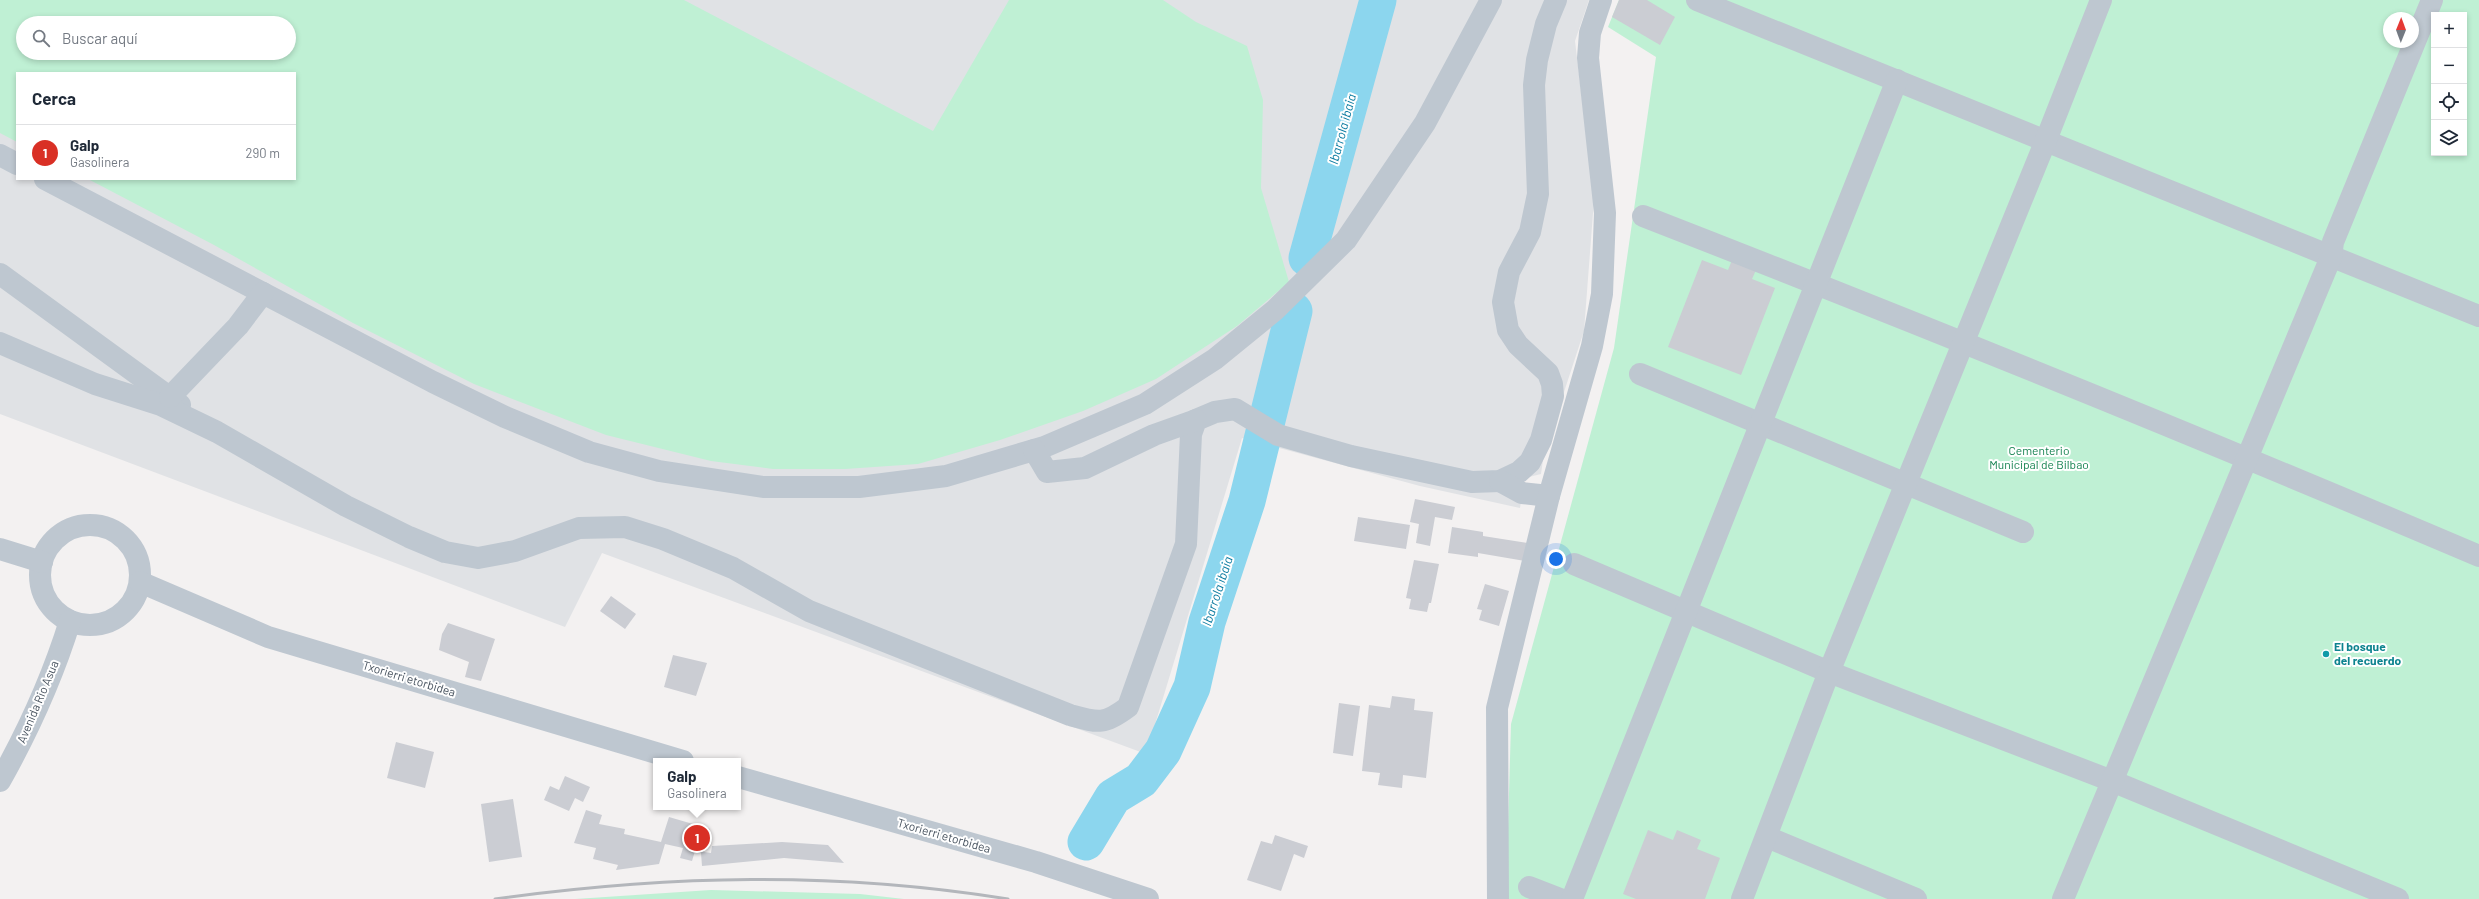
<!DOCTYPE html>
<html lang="es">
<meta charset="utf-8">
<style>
:root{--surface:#fff;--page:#f2f2f3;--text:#1f2937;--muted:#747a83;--line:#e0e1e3;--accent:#d93025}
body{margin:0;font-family:Barlow,sans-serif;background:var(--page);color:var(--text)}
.controls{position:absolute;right:12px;top:12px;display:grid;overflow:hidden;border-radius:0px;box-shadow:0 2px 6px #0003}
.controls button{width:36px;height:36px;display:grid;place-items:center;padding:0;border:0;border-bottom:1px solid var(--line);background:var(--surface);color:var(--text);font:20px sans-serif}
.compass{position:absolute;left:2383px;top:12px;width:36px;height:36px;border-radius:50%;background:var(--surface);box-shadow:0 2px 6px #0003;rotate:1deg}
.you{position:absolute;left:1556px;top:559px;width:14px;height:14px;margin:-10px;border:3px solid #fff;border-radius:50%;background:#1a73e8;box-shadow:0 0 0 6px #1a73e833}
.badge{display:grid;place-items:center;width:26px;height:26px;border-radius:50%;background:var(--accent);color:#fff;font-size:13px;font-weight:700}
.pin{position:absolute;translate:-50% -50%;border:2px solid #fff;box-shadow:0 1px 4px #0006}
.popup{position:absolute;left:653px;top:758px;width:88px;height:52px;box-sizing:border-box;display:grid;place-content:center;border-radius:0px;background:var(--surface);filter:drop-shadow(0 1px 3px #0005);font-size:13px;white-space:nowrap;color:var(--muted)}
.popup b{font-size:15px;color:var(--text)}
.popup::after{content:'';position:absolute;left:50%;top:100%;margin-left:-8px;border:8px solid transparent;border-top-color:var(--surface)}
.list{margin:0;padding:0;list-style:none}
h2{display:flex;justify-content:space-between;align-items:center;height:52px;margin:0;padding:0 16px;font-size:17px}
h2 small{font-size:13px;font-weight:400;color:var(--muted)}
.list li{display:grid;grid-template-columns:26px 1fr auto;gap:12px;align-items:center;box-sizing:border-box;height:56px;padding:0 16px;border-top:1px solid var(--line)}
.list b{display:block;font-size:15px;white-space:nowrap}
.list p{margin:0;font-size:13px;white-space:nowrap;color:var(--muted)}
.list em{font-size:13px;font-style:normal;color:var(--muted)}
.icon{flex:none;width:22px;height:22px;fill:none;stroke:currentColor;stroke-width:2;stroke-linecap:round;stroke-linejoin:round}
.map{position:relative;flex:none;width:2479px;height:899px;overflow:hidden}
.search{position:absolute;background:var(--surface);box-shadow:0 2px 6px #0003;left:16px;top:16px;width:280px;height:44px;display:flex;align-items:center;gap:10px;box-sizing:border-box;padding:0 14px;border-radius:22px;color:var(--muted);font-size:15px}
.panel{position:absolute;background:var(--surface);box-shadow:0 2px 6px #0003;left:16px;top:72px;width:280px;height:108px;border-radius:0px}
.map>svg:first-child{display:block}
.airport{fill:#e0e2e5;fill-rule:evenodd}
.green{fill:#bff0d4;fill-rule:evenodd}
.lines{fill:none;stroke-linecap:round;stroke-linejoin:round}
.river{stroke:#8cd6ee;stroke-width:37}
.building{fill:#cbcdd3}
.minor{stroke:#bec7d0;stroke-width:22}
.rail{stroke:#b3b6bb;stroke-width:3}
.culture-dot{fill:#0f9aa8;stroke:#fff;stroke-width:1.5}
.labels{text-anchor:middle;stroke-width:4;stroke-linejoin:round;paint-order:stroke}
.park-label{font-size:12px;fill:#168351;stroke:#fff}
.culture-label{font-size:12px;font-weight:bold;fill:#0d838f;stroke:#fff;text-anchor:start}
.street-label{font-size:12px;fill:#48535f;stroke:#fff}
.water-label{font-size:13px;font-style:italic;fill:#0b7ba0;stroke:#fff}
</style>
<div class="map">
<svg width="2479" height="899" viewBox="0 0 2479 899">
<rect width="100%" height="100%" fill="#f3f1f1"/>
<!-- airport -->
<path class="airport" d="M0 0H1589L1575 41 1594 200 1584 331 1544 453 1541 474 1525 478 1520 508 1420 486 1242 438 1146 754 602 553 565 627 0 414ZM23 23H289V53H23ZM17 73H295V179H17Z"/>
<!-- green -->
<g class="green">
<path d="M0 0H684L933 131 1009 0H1163L1196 22 1247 46 1263 100 1261 188 1289 282 1237 326 1156 379 1083 411 1000 440 918 464 845 469H773L711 461 606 435 474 384 353 323 214 245 88 179H295V73H17V142L0 133ZM23 23H289V53H23Z"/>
<path d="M1619 0H2479V899H1506L1511 724 1614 348 1656 57 1608 27ZM2434 15H2464V153H2434ZM2389 18H2413V42H2389Z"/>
<polygon points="711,890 860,894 904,899 575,899"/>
</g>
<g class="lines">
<!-- river -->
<g class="river">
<polyline points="1307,258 1378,0"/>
<polyline points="1086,842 1113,797 1141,780 1163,751 1192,687 1207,622 1247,501 1294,311"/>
</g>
</g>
<!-- building -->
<g class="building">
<polygon points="1619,0 1647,0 1675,17 1660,45 1612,17"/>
<polygon points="1702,260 1728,270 1732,260 1756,270 1752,279 1775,288 1741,375 1668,347"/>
<polygon points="1415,499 1455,507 1452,520 1435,517 1430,546 1416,543 1419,524 1410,522"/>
<polygon points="1358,517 1410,525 1406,549 1354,541"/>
<polygon points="1452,527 1483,532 1483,536 1528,543 1525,561 1478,553 1478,557 1448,553"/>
<polygon points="1414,560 1439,564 1431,603 1429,603 1427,612 1409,609 1411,599 1406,598"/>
<polygon points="1485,584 1509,591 1499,626 1479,620 1482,610 1477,609"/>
<polygon points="611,596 636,614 625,629 600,611"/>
<polygon points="448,623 495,639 481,681 465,677 469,662 439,650 442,634"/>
<polygon points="673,655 707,663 696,696 664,687"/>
<polygon points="1392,696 1415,699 1414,710 1433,712 1426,778 1403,775 1402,788 1378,785 1380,773 1362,771 1369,705 1390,708"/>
<polygon points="1339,703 1360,706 1353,756 1333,753"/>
<polygon points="396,742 434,752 425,788 387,778"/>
<polygon points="565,776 590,787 583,802 575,798 569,811 544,800 550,786 559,790"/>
<polygon points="513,799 522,857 489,862 481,804"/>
<polygon points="586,810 602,815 599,824 625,829 624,834 661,842 669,817 710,829 704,852 711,853 712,846 782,842 828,845 844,863 784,858 702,866 701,853 695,851 692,861 680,858 683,848 665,844 659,864 616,870 618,865 593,859 596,848 574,843"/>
<polygon points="1648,830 1673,840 1677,830 1701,840 1697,849 1720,858 1705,899 1636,899 1623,894"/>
<polygon points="1275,835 1308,846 1304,858 1294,854 1281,891 1247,880 1261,841 1272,844"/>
</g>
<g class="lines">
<!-- minor -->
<g class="minor">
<polyline points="1697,0 2479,316"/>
<polyline points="0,155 17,164"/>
<polyline points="45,179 433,382 505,417 589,452 659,471 763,487 859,487 946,476 1044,447 1145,404 1215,359 1275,310 1346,240 1425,123 1491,0"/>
<path d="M1643 216C1923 325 2202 438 2479 556"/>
<polyline points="0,274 180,405"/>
<path d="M0 343 95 384 161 405 217 432 346 506 409 537 445 552 478 558 515 551 579 528 625 527 663 539 733 568 809 611 1070 715C1099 723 1104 725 1128 707L1186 544 1191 434 1196 420 1215 412 1235 409 1278 435 1351 456 1472 482 1500 481 1519 472 1530 462 1541 440 1553 396 1552 384 1548 373 1518 345 1508 330 1503 302 1509 272 1530 232 1538 194 1534 85 1537 60 1546 24 1556 0"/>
<polyline points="1640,374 2023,532"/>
<polyline points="170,397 238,326 263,293"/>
<polyline points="1034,450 1047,472 1085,468 1154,435 1196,420"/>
<polyline points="1500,481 1522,493 1549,496"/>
<circle cx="90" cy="575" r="50"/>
<polyline points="0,549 42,562"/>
<polyline points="1574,564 1829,672 2112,781 2398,899"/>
<polyline points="140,582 268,637 683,761"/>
<polyline points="738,777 1036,862 1148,899"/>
<path d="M0 781C28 731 53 676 70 621"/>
<polyline points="1767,837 1916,899"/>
<polyline points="1529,887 1560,899"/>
<polyline points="1498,899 1497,708 1549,496 1592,346 1602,294 1605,213 1588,58 1590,33 1601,0"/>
<polyline points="1572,899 1897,80"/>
<polyline points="1742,899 1829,672 2046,140 2101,0"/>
<polyline points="2063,899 2331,257 2333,242 2432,0"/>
</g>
<!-- rail -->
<path class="rail" d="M495 899C668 875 835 871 1008 899"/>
</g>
<!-- markers -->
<circle class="culture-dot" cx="2326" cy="654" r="4"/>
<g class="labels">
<!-- park labels -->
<g class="park-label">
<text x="2039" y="455">Cementerio<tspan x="2039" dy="14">Municipal de Bilbao</tspan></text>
</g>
<!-- culture labels -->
<g class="culture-label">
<text x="2334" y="651">El bosque<tspan x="2334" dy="14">del recuerdo</tspan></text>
</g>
<!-- street labels -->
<g class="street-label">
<text transform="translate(409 679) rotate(17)" y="4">Txorierri etorbidea</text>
<text transform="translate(38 702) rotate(-67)" y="4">Avenida Rio Asua</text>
<text transform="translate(944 836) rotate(16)" y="4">Txorierri etorbidea</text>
</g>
<!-- water labels -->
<g class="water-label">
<text transform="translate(1342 129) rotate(-75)" y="5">Ibarrola ibaia</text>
<text transform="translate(1217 591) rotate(-72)" y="5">Ibarrola ibaia</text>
</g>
</g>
</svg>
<div class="controls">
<button>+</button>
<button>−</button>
<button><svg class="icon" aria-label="locate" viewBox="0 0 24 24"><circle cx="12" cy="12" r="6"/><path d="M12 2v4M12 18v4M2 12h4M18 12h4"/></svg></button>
<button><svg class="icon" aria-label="layers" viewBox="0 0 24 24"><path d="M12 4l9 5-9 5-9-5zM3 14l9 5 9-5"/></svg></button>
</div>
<svg class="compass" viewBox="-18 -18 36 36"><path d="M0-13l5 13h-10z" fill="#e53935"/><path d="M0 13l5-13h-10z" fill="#747a83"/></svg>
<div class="you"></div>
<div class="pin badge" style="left:697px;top:838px">1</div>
<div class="popup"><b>Galp</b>Gasolinera</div>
<div class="search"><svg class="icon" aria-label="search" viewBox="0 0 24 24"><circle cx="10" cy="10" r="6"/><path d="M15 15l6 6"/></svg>Buscar aquí</div>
<section class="panel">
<h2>Cerca<small></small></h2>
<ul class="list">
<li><span class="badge">1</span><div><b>Galp</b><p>Gasolinera</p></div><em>290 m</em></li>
</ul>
</section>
</div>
